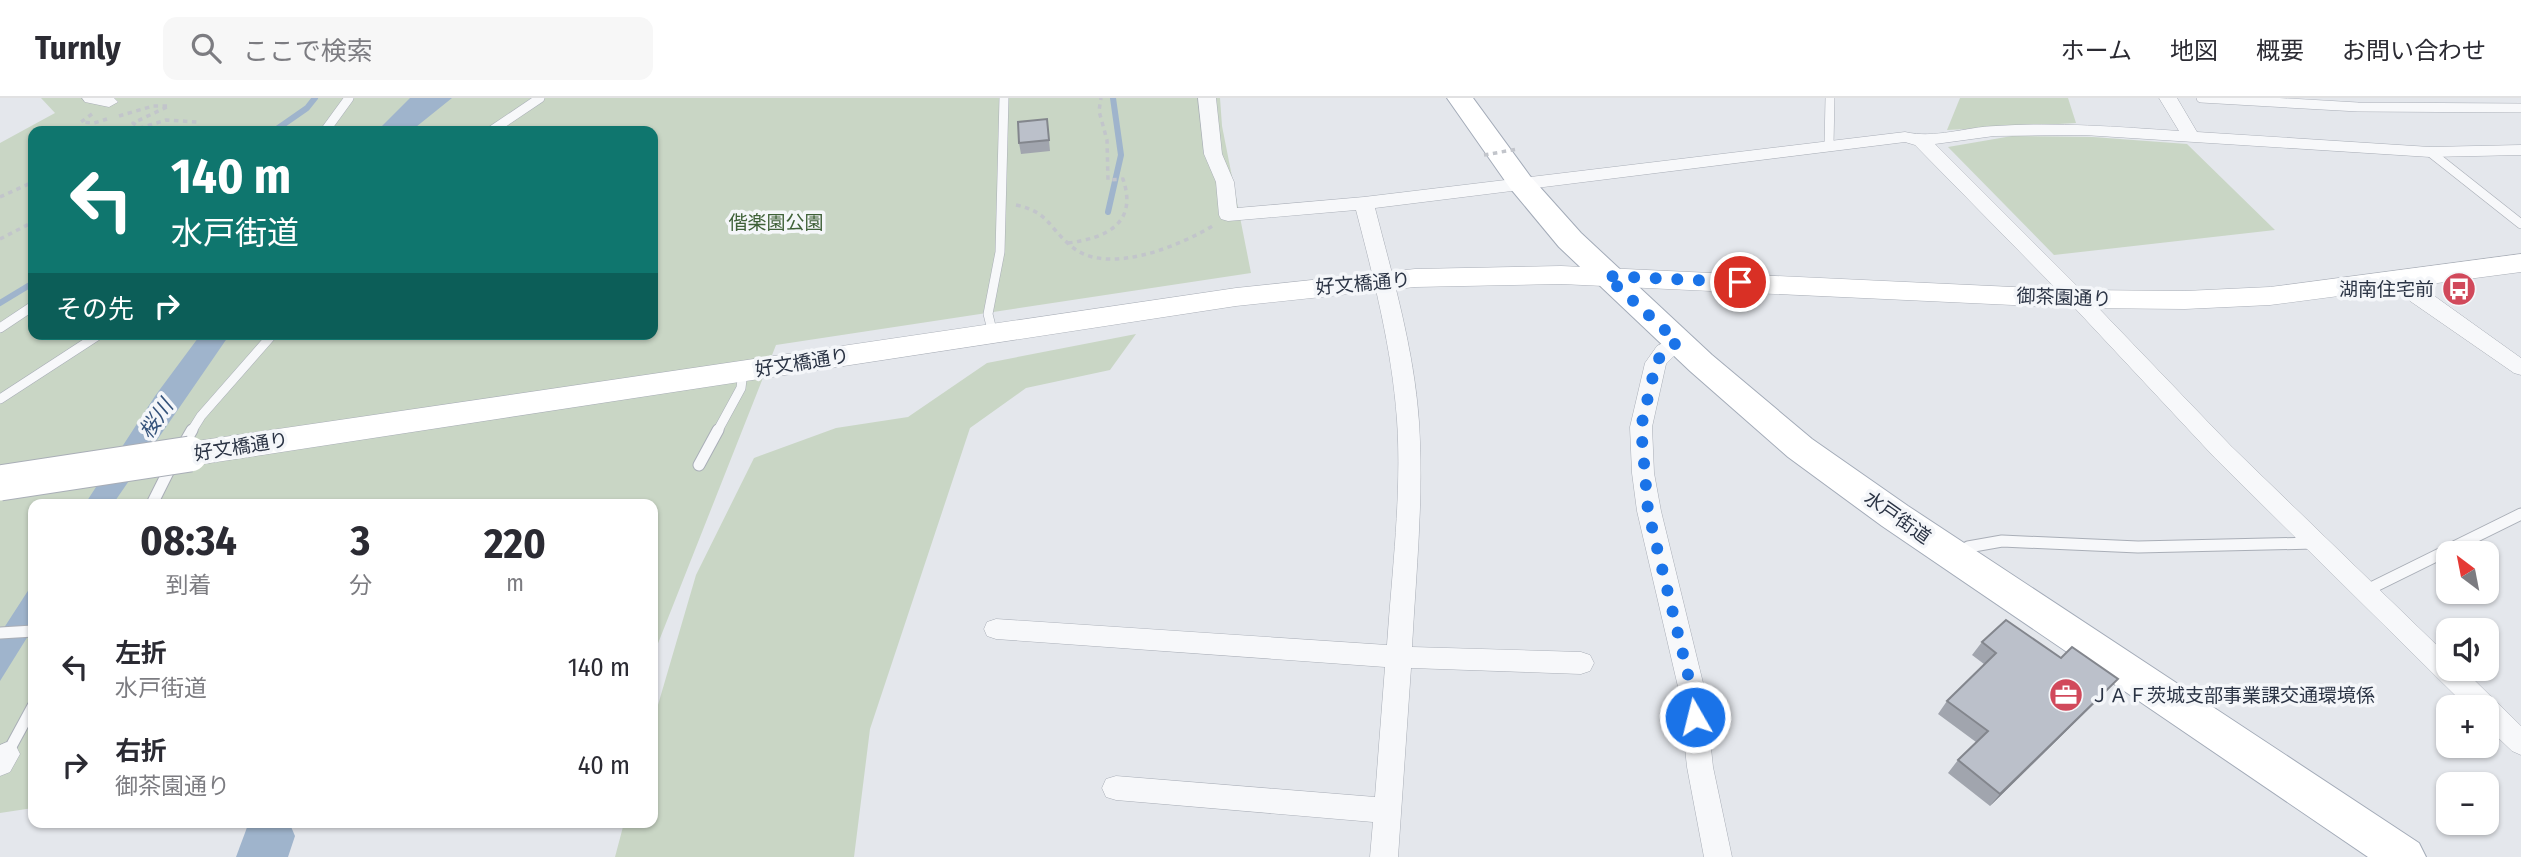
<!DOCTYPE html>
<html lang="ja">
<meta charset="utf-8">
<style>
body{margin:0;font-family:"Fira Sans Condensed","Noto Sans JP",sans-serif;background:#f7f7f7;color:#2b2b33;height:100vh;display:flex;flex-direction:column;font-size:26px;white-space:nowrap}
*{box-sizing:border-box;margin:0}
p{font-size:23px;color:#7c7c81}
.icon{flex:none;width:38px;height:38px;fill:none;stroke:currentColor;stroke-width:2;stroke-linecap:round;stroke-linejoin:round}
.map{position:relative;flex:1;overflow:hidden}
.side{position:absolute;left:28px;top:401px;width:630px;height:329px;display:flex;flex-direction:column;background:#fff;border-radius:14px;box-shadow:0 2px 5px #0004}
.side>*{flex:none}
.banner{position:absolute;left:28px;top:28px;width:630px;height:214px;border-radius:14px;box-shadow:0 2px 5px #0004;background:#0f766e;color:#fff;overflow:hidden}
.needle{width:46px;rotate:328deg}
.buttons{position:absolute;left:2436px;top:443px;display:grid;gap:14px}
.buttons a{display:grid;place-items:center;width:63px;height:63px;border-radius:14px;background:#fff;box-shadow:0 2px 5px #0004;font-size:35px}
.pin{position:absolute;display:grid;place-items:center;width:60px;height:60px;color:#fff;margin:-30px;border:4px solid #fff;border-radius:50%;box-shadow:0 2px 7px #0007}
.me{position:absolute;width:77px;margin:-38px;rotate:352deg;stroke-linejoin:round;filter:drop-shadow(0 0 5px #0008)}
.turn{display:flex;align-items:center;gap:24px;height:147px;padding:0 28px;font-size:32px}
.turn .icon{width:91px;height:91px;stroke-width:2.5}
.turn b{display:block;font-size:49px;line-height:60px}
.then{display:flex;align-items:center;height:66px;padding:0 28px;background:#0003;gap:14px;font-size:26px}
.eta{display:flex;justify-content:space-evenly;align-items:center;height:119px;text-align:center}
.eta b{font-size:42px;font-weight:700;line-height:49px}
ul{padding:0;list-style:none}
li{display:flex;align-items:center;gap:21px;height:98px;padding:0 28px}
li div{flex:1}
li b{display:block;font-size:26px}
li em{font-style:normal}
header{display:flex;align-items:center;gap:42px;box-sizing:border-box;height:98px;padding:0 35px;background:#fff;border-bottom:2px solid #e1e1e2}
header strong{font-size:33px}
nav{display:flex;gap:38px;margin-inline-start:auto;font-size:24px}
.search{width:490px;height:63px;background:#f7f7f7;display:flex;align-items:center;gap:18px;box-sizing:border-box;padding:0 24px;border-radius:14px;color:#7c7c81;font-size:26px}
.map>svg:first-child{display:block}
.green{fill:#c9d6c5;fill-rule:evenodd}
.water{fill:#9fb4cc}
.lines{fill:none;stroke-linecap:round;stroke-linejoin:round}
.stream{stroke:#9fb4cc;stroke-width:6}
.river{fill:#9fb4cc;fill-rule:evenodd}
.lane-far1-casing{stroke:#a9aeb7;stroke-width:10}
.lane-casing{stroke:#a9aeb7;stroke-width:13}
.street-casing{stroke:#a9aeb7;stroke-width:1}
.secondary-casing{stroke:#a9aeb7;stroke-width:1}
.primary-casing{stroke:#a3abb8;stroke-width:2}
.path{stroke:#c2c5cb;stroke-width:3.5;stroke-dasharray:4.5 4.5;stroke-linecap:butt}
.lane-far1{stroke:#f7f8fa;stroke-width:9}
.lane{stroke:#f7f8fa;stroke-width:11}
.street{fill:#f7f8fa;fill-rule:evenodd}
.secondary{fill:#fff;fill-rule:evenodd}
.primary{fill:#fff;fill-rule:evenodd}
.secondary-bridge-casing{stroke:#a9aeb7;stroke-width:37;stroke-linecap:butt}
.path-bridge{stroke:#c2c5cb;stroke-width:3.5;stroke-dasharray:4.5 4.5;stroke-linecap:butt}
.secondary-bridge{stroke:#fff;stroke-width:35}
.wall{fill:#a1a5ae}
.shaded-wall{fill:#83868d}
.building{fill:#bbc0ca;stroke:#83868d;stroke-width:2}
.route{stroke:#1a73e8;stroke-width:12;stroke-dasharray:0 21.6}
.labels{text-anchor:middle;stroke-width:7;stroke-linejoin:round;paint-order:stroke}
.park-label{font-size:19px;fill:#3f6138;stroke:#f4f6f9}
.street-label{font-size:19px;fill:#2b3445;stroke:#f4f6f9}
.poi-label{font-size:19px;fill:#2b3445;stroke:#f4f6f9;text-anchor:end}
.water-label{font-size:21px;font-style:italic;fill:#34527a;stroke:#f4f6f9}
</style>
<header>
<strong>Turnly</strong>
<div class="search"><svg class="icon" aria-label="search" viewBox="0 0 24 24"><circle cx="10" cy="10" r="6"/><path d="M15 15l6 6"/></svg>ここで検索</div>
<nav><a>ホーム</a><a>地図</a><a>概要</a><a>お問い合わせ</a></nav>
</header>
<div class="map">
<svg width="2521" height="759" viewBox="0 0 2521 759">
<rect width="100%" height="100%" fill="#e4e7ec"/>
<!-- green -->
<path class="green" d="M41,0H1220L1222,28L1251,175L776,247L653,558V406H33V710L0,715V45L55,15ZM33,33H653V236H33Z
M1960,0H2068L2076,25L1947,32Z
M2012,38L2093,39L2187,46L2275,132L2054,157L1948,49Z
M1136,236L1110,272L1026,290L970,330L870,631L854,759H615L624,725L653,724V624L696,477L754,360L836,330L908,319L987,265Z"/>
<!-- water -->
<path class="water" d="M410,0H452L411,33H377Z
M201,236H230L113,406H85L155,298Z
M33,485V530L0,583V536Z"/>
<g class="lines">
<!-- stream -->
<path class="stream" d="M274,33L307,10L315,0
M1108,114L1121,57L1113,0
M0,205L33,185"/>
<!-- river -->
<path class="river" d="M249,724H289L295,738L288,759H236Z"/>
<!-- lane-far1 casing -->
<g class="lane-far1-casing">
<path id="lane-far1" d="M2201,0L2358,9L2521,10
M325,33L349,0
M491,33L540,0
M1829,47L1830,0
M2430,54L2521,126
M0,230L33,208
M993,236L988,216L1000,154L1004,0
M0,301L100,236
M191,334L201,318L273,236
M717,334L741,290L743,273"/>
</g>
<!-- lane casing -->
<g class="lane-casing">
<path id="lane" d="M181,351L192,332
M699,367L718,332
M152,406L171,368
M1964,461L1968,449L2002,443L2138,449L2314,445
M2365,493L2521,416
M0,535L33,533
M7,656L33,608"/>
</g>
<!-- street casing -->
<g class="street-casing">
<path id="street" d="M82,0H114L118,4L109,9L85,4Z
M1198,0H1216L1222,56L1234,84L1237,110L1364,99L1905,34C1935,41 1965,29 1996,28C2057,24 2118,29 2179,33L2159,0H2177L2197,34L2430,49L2521,47V57L2430,59L2084,37L1994,38L1935,46L2085,196L2231,348L2448,558V570H2462L2521,628V657L2512,653L2487,629V609H2467L2215,360L2071,206L1915,47L1905,44L1375,110C1393,180 1414,251 1419,324C1424,398 1416,475 1412,549L1581,554L1590,557L1594,565L1590,573L1581,576L1411,570L1398,759H1370L1373,724L1116,702L1106,699L1102,690L1106,681L1116,678L1375,699L1385,569L996,541L987,538L984,531L987,524L996,521L1387,547C1392,473 1402,396 1397,322C1392,251 1374,181 1356,112L1228,123L1221,121L1219,117L1216,84L1204,56Z
M2398,175L2405,177L2521,260V277L2514,275L2410,203L2388,182L2391,177Z
M1678,237L1685,239L1688,244L1666,266L1652,329L1654,375L1661,413L1705,593L1713,669L1732,759H1704L1687,669L1679,593L1637,413L1632,375L1630,329L1645,265L1657,248Z
M7,644L16,648L20,656L10,674L0,678V647Z"/>
</g>
<!-- secondary casing -->
<g class="secondary-casing">
<path id="secondary" d="M2521,156V174L2270,207L2185,211L2078,210L1561,186L1415,189L1236,208L190,368L179,364L174,356L179,348L190,344L1236,190L1415,171L1561,168L2078,192L2185,193L2270,189Z"/>
</g>
<!-- primary casing -->
<g class="primary-casing">
<path id="primary" d="M1447,0H1473L1530,78L1581,135L1712,257L1812,341L1908,408L2419,745L2426,759H2368L1882,428L1788,359L1690,273L1559,149L1510,90Z"/>
</g>
<!-- path -->
<path class="path" d="M92,16L81,24L94,25L107,21
M119,18L153,8H169L133,25L140,30L166,22L197,24L198,33
M220,33H258
M0,99L33,84
M1016,107C1049,114 1048,129 1071,148C1106,179 1180,148 1214,127
M0,141L33,124
M1068,145C1107,140 1138,125 1123,81L1108,82L1107,42L1099,13L1101,0"/>
<!-- lane-far1 -->
<use href="#lane-far1" class="lane-far1"/>
<!-- lane -->
<use href="#lane" class="lane"/>
<!-- street -->
<use href="#street" class="street"/>
<!-- secondary -->
<use href="#secondary" class="secondary"/>
<!-- primary -->
<use href="#primary" class="primary"/>
<!-- secondary-bridge casing -->
<g class="secondary-bridge-casing">
<path id="secondary-bridge" d="M0,385L190,356"/>
</g>
<!-- path-bridge -->
<path class="path-bridge" d="M1484,57L1518,51"/>
<!-- secondary-bridge -->
<use href="#secondary-bridge" class="secondary-bridge"/>
</g>
<!-- wall -->
<path class="wall" d="M1047,21L1050,53L1021,56L1019,45Z
M1982,544L2106,594L1990,708L1948,675L1958,662L1976,644L1938,616L1947,603L1984,566L1972,557Z"/>
<!-- shaded-wall -->
<path class="shaded-wall" d="M2118,581L2106,594L1990,708L2000,696Z"/>
<!-- building -->
<path class="building" d="M1047,21L1049,42L1019,45L1018,24Z
M2006,522L2061,560L2072,549L2118,581L2000,696L1958,662L1988,633L1947,603L1996,555L1982,544Z"/>
<g class="lines">
<!-- route -->
<path class="route" d="M1695,619L1692,593L1648,413L1641,329L1656,265L1664,253L1678,244L1606,178L1740,184"/>
</g>
<!-- icons -->
<defs>
<g id="bus-disc" transform="scale(1.75)"><circle r="9.5" fill="#d1495b" stroke="#f4f6f9"/><path d="M-5-6H5V4H4V6H2V4H-2V6H-4V4H-5ZM-3.5-4V0h7V-4ZM-3.5 1.2v1.5H-2V1.2ZM2 1.2v1.5H3.5V1.2Z" fill="#fff"/></g>
<g id="office-disc" transform="scale(1.75)"><circle r="9.5" fill="#d1495b" stroke="#f4f6f9"/><path d="M-6-3h4V-5.5h4V-3h4V5H-6ZM-1-4.5V-3h2v-1.5ZM-6 0V1H6V0Z" fill="#fff"/></g>
</defs>
<g fill-rule="evenodd">
<use href="#bus-disc" x="2459" y="191"/>
<use href="#office-disc" x="2066" y="597"/>
</g>
<g class="labels">
<!-- park labels -->
<g class="park-label">
<text x="776" y="131">偕楽園公園</text>
</g>
<!-- street labels -->
<g class="street-label">
<text transform="translate(1363 185) rotate(-5)" y="7">好文橋通り</text>
<text transform="translate(2064 199) rotate(2)" y="7">御茶園通り</text>
<text transform="translate(802 264) rotate(-9)" y="7">好文橋通り</text>
<text transform="translate(241 348) rotate(-9)" y="7">好文橋通り</text>
<text transform="translate(1898 419) rotate(35)" y="7">水戸街道</text>
</g>
<!-- poi labels -->
<g class="poi-label">
<text x="2434" y="198">湖南住宅前</text>
<text x="2090" y="604" text-anchor="start">ＪＡＦ茨城支部事業課交通環境係</text>
</g>
<!-- water labels -->
<g class="water-label">
<text transform="translate(156 321) rotate(-55)" y="7">桜川</text>
</g>
</g>
</svg>
<div class="buttons">
<a><svg class="needle" viewBox="-14 -14 28 28"><path d="M0-13l5 13h-10z" fill="#e53935"/><path d="M0 13l5-13h-10z" fill="#7c7c81"/></svg></a>
<a><svg class="icon" aria-label="sound" viewBox="0 0 24 24"><path d="M4 9h4l5-4v14l-5-4H4zM17 9q2 3 0 6"/></svg></a>
<a>+</a>
<a>−</a>
</div>
<div class="pin" style="left:1740px;top:184px;background:#d93025"><svg class="icon" aria-label="arrive" viewBox="0 0 24 24"><path d="M6 21V4h12l-3 4 3 4H6"/></svg></div>
<svg class="me" style="left:1695px;top:619px" viewBox="-20 -20 40 40"><circle r="17" fill="#1a73e8" stroke="#fff" stroke-width="3"/><path d="M0-11L8 9 0 5-8 9z" fill="#fff"/></svg>
<div class="banner">
<div class="turn"><svg class="icon" aria-label="left" viewBox="0 0 24 24"><path d="M17 20v-9H6M10 6l-5 5 5 5"/></svg><div><b>140 m</b>水戸街道</div></div>
<div class="then">その先<svg class="icon" aria-label="right" viewBox="0 0 24 24"><path d="M7 20v-9h11M14 6l5 5-5 5"/></svg></div>
</div>
<section class="side">
<div class="eta">
<div><b>08:34</b><p>到着</p></div>
<div><b>3</b><p>分</p></div>
<div><b>220</b><p>m</p></div>
</div>
<ul>
<li><svg class="icon" aria-label="left" viewBox="0 0 24 24"><path d="M17 20v-9H6M10 6l-5 5 5 5"/></svg><div><b>左折</b><p>水戸街道</p></div><em>140 m</em></li>
<li><svg class="icon" aria-label="right" viewBox="0 0 24 24"><path d="M7 20v-9h11M14 6l5 5-5 5"/></svg><div><b>右折</b><p>御茶園通り</p></div><em>40 m</em></li>
</ul>
</section>
</div>
